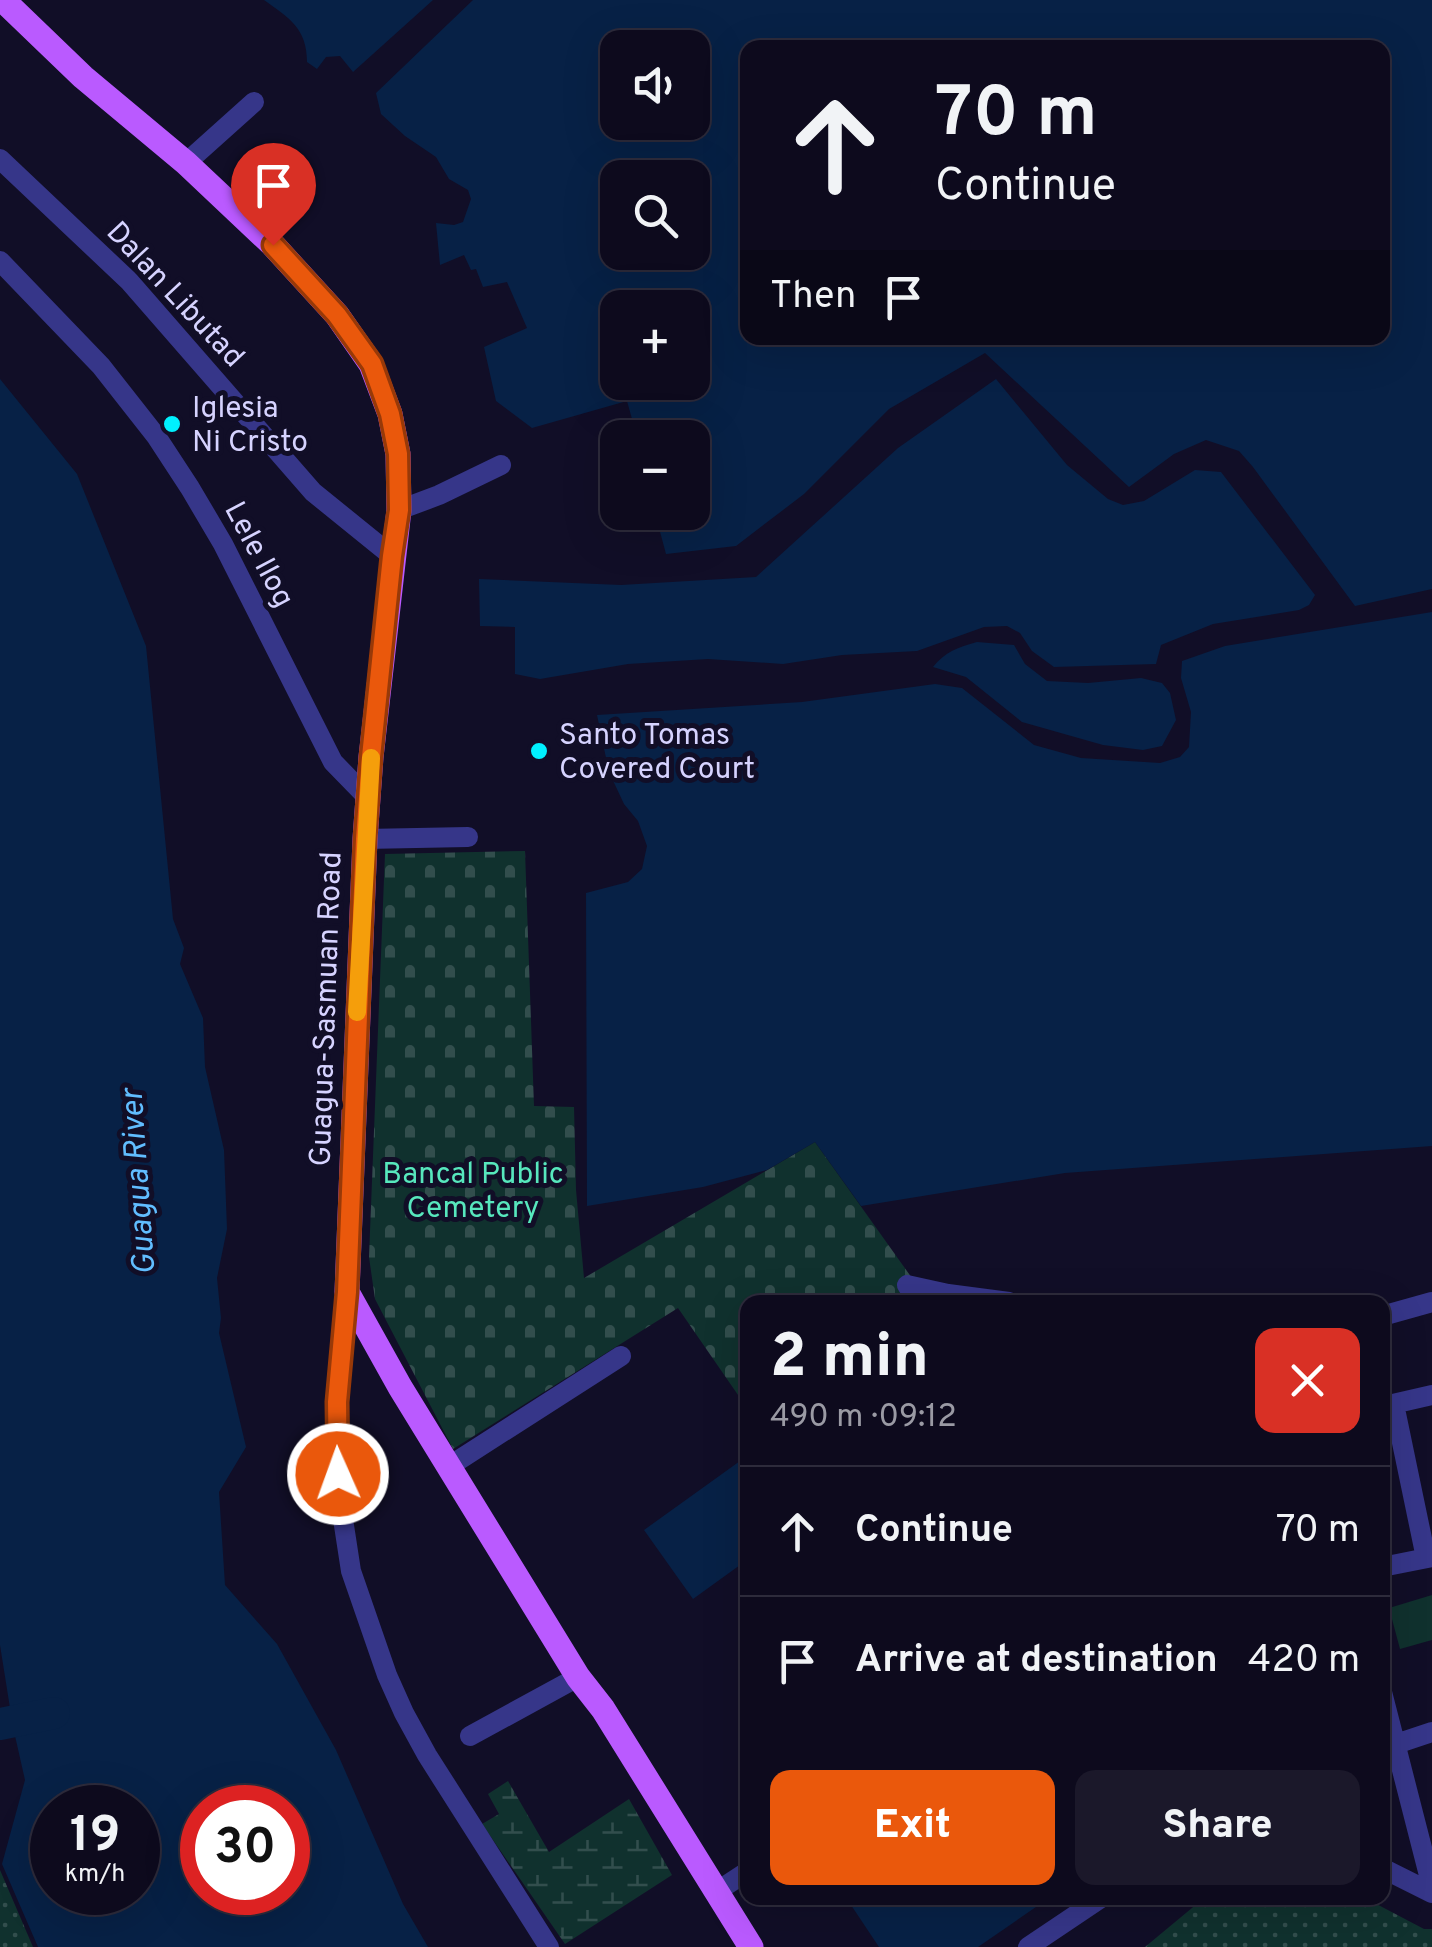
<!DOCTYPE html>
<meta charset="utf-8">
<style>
body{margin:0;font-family:Overpass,sans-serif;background:#1b182a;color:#f1f3f6;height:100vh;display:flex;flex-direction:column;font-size:38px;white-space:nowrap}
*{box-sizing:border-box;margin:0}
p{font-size:32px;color:#9a9aa4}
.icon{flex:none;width:55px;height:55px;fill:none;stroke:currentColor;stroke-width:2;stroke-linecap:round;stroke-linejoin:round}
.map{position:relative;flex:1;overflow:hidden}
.drawer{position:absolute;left:740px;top:1295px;width:650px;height:610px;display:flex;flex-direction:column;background:#0d0a1d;border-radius:20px;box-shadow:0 10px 40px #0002,0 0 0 2px #2d2b3b}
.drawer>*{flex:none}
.guide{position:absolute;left:740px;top:40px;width:650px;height:305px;border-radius:20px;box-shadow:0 10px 40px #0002,0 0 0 2px #2d2b3b;background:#0d0a1d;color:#f1f3f6;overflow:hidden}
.controls{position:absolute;left:600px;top:30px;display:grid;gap:20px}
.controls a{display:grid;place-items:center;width:110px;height:110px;border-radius:20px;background:#0d0a1d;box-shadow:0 10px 40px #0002,0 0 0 2px #2d2b3b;font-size:50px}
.speed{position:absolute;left:30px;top:1785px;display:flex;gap:20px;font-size:50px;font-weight:700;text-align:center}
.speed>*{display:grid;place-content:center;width:130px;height:130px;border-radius:50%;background:#0d0a1d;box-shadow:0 10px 40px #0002,0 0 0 2px #2d2b3b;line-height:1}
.speed small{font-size:25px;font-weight:400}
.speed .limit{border:15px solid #d22;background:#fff;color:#111}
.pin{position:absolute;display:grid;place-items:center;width:85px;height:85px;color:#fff;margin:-102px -42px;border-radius:50% 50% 50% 0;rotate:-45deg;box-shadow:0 0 10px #0007}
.pin .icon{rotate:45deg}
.me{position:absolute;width:110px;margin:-55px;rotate:358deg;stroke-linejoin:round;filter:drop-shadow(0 0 8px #0008)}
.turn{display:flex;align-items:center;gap:35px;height:210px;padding:0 30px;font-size:45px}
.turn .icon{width:130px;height:130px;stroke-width:2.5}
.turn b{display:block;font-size:70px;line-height:85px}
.then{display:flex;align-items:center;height:95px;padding:0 30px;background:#0003;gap:20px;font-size:38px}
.round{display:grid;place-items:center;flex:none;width:105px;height:105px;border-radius:20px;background:#1b182a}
.summary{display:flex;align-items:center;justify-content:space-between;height:170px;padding:0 30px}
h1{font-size:60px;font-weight:800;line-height:75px}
.button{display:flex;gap:20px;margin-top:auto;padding:20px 30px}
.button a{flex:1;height:115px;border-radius:20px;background:#ea580c;color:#fff;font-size:40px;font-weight:800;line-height:115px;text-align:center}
.button a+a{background:#1b182a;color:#f1f3f6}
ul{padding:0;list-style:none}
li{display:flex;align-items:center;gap:30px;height:130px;padding:0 30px;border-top:2px solid #2d2b3b}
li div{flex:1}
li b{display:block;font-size:38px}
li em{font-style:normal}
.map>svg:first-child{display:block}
.grass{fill:url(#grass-dots)}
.wetland{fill:url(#wetland-marsh)}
.cemetery{fill:url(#cemetery-stones)}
.pitch{fill:#10312e}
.water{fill:#072146;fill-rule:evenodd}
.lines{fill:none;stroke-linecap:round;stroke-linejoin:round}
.river{stroke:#072146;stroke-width:32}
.minor{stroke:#363689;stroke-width:20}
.major{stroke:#ba5aff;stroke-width:25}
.route-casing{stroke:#983908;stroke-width:25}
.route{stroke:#ea580c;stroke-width:18}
.slow{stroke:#f59e0b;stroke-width:18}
.poi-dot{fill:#00f0fe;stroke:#110e27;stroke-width:4}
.labels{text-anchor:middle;stroke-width:10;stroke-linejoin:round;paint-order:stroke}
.street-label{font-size:30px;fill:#d6d3ff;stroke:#110e27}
.poi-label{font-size:30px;fill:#d6d3ff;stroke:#110e27;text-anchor:start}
.park-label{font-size:30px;fill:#57e7bd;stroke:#110e27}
.water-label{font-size:32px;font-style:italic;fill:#61bdff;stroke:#110e27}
</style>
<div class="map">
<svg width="1432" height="1947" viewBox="0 0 1432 1947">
<defs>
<pattern id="grass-dots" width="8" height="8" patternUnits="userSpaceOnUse" patternTransform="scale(2.5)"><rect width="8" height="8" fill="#10312e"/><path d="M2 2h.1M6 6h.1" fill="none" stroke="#324e4d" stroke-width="1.8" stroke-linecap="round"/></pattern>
<pattern id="wetland-marsh" width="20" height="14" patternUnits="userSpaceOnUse" patternTransform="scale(2.5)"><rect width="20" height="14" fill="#10312e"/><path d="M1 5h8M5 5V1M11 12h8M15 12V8" fill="none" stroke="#324e4d"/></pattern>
<pattern id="cemetery-stones" width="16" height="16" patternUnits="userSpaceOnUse" patternTransform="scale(2.5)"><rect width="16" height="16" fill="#10312e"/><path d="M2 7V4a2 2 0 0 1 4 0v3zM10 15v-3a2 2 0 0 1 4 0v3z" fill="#324e4d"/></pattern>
</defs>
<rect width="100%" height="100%" fill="#110e27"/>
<!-- grass -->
<path class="grass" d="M0,1870L33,1947H0Z
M1204,1898H1365L1424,1929H1432V1947H1145Z"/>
<!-- wetland -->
<path class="wetland" d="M508,1781L549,1852L629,1799L672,1875L565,1944L482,1824L499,1814L488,1794Z"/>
<!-- cemetery -->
<path class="cemetery" d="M525,851L534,1106L574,1107L576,1190L584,1278L815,1142L929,1302H748L747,1408L678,1308L453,1449L375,1299L369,1257L385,854Z"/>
<!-- pitch -->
<path class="pitch" d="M1432,1595V1640L1400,1649L1389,1608Z"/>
<!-- water -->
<path class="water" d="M264,0H433L353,72L340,56L326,57L317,69L307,62C307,28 289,18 264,0Z
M473,0H1432V589L1355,606L1253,467L1239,451L1206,440L1174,454L1129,487L985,353L889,409L804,494L736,546L666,554L655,513L692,512V438L637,437L627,401L532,428L496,401L484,347L527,328L507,282L483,287L476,269L471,270L464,255L440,265L436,223L454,225L463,222L471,199L468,190L449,179L436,157L405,136L381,114L376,93ZM618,48H692V122H618ZM748,48H1382V338H748ZM618,178H692V252H618ZM618,308H692V382H618Z
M0,379L77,474L146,646L173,919L184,948L180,964L203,1018L205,1067L224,1150L227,1229L217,1278L221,1318L219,1333L246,1447L219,1492L225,1585L277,1644L336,1750L403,1904L428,1947H38L2,1864L25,1780L13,1727L0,1645ZM52,1808H138V1892H52ZM202,1808H288V1892H202Z
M996,379L1067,465L1108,499L1123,505L1144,501L1195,470L1221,472L1315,595L1309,605L1299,610L1213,624L1161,645L1156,664L1054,667L1032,651L1020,633L1007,626L984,627L917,651L842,655L783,664L708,659L628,664L540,679L515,674V627L480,626L479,579L621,585L756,577L898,448Z
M1432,612V1146L1065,1173L861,1206L815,1142L767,1170L703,1187L587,1206L586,893L628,882L642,869L647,846L638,821L624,804L609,772L597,715L802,702L935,684L962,688L1034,745L1081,758L1160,763L1180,757L1189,747L1191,712L1181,678L1182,661L1225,646Z
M977,642L1014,645L1025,664L1047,681L1088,683L1141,678L1162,683L1170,693L1176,720L1162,746L1143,750L1103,745L1022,722L966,677L933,667C945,652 958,647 977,642Z
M747,1456V1560L693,1599L644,1530Z
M856,1898H1049L978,1947H879L849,1902Z"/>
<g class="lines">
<!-- river -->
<path class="river" d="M0,1724L54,1713"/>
<!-- minor -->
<path class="minor" d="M0,159L129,281L313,492L392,556
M186,163L254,102
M0,261L101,366L156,436L190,488L223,544L333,762L368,798
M399,510L439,495L501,465
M365,839L468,837
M347,1292L336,1441L341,1506L351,1571L387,1675L404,1713L427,1755L549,1947
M917,1302L907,1285L948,1294L1009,1302
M1382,1316L1432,1302
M1394,1404L1426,1558
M1384,1406L1432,1395
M448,1467L621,1356
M1382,1567L1432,1557
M1382,1692L1432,1887
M470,1736L578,1677
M1384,1748L1432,1732
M1382,1868L1432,1893
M716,1892L748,1871
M1028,1947L1101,1898"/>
<!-- major -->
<path class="major" d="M3,0L83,77L186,163L273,245L337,315L371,364L390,414L398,454L399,510L371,757L365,839L347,1292L400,1387L578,1677L603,1709L751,1947"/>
</g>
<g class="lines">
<!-- route casing -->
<g class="route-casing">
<path id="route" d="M273,245L337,315L372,364L390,414L398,454L399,510L392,556L371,757L365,839L347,1292L337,1402L338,1474"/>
</g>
<!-- route -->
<use href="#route" class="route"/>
<!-- slow -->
<path class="slow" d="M357,1012L371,758"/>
</g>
<!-- markers -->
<g class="poi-dot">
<circle cx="172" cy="424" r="10"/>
<circle cx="539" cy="751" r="10"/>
</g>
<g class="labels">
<!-- street labels -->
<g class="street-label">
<text transform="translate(176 294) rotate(47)" y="10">Dalan Libutad</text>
<text transform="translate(260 554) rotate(62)" y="10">Lele Ilog</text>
<text transform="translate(325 1009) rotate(-88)" y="10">Guagua-Sasmuan Road</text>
</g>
<!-- poi labels -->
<g class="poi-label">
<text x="192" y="417">Iglesia<tspan x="192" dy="34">Ni Cristo</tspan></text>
<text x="559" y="744">Santo Tomas<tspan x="559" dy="34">Covered Court</tspan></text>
</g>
<!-- park labels -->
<g class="park-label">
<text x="473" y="1183">Bancal Public<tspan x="473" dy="34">Cemetery</tspan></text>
</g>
<!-- water labels -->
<g class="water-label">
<text transform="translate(137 1182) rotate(-94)" y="11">Guagua River</text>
</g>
</g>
</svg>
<div class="controls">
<a><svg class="icon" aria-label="sound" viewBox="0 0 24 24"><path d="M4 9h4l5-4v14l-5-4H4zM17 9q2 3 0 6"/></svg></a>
<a><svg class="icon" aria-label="search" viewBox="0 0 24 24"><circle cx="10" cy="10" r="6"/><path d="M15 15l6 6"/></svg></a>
<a>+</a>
<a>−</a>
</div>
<div class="speed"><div>19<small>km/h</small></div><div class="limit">30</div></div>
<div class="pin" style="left:273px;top:245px;background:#d93025"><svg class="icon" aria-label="arrive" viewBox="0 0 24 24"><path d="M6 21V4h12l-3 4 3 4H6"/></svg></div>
<svg class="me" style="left:338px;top:1474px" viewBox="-20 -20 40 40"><circle r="17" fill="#ea580c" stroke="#fff" stroke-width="3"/><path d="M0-11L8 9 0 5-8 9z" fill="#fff"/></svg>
<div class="guide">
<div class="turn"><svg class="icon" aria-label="ahead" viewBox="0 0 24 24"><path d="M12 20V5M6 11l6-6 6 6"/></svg><div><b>70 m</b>Continue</div></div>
<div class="then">Then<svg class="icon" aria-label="arrive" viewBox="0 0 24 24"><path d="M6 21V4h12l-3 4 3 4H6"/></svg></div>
</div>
<section class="drawer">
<div class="summary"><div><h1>2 min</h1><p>490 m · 09:12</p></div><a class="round" style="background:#d93025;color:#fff"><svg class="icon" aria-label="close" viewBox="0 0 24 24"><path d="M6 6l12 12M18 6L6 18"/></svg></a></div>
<ul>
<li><svg class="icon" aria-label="ahead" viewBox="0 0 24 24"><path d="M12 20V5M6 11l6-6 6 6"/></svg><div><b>Continue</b></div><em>70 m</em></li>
<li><svg class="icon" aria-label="arrive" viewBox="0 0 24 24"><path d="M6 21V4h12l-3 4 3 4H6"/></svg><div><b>Arrive at destination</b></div><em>420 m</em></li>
</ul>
<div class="button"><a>Exit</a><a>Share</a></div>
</section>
</div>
